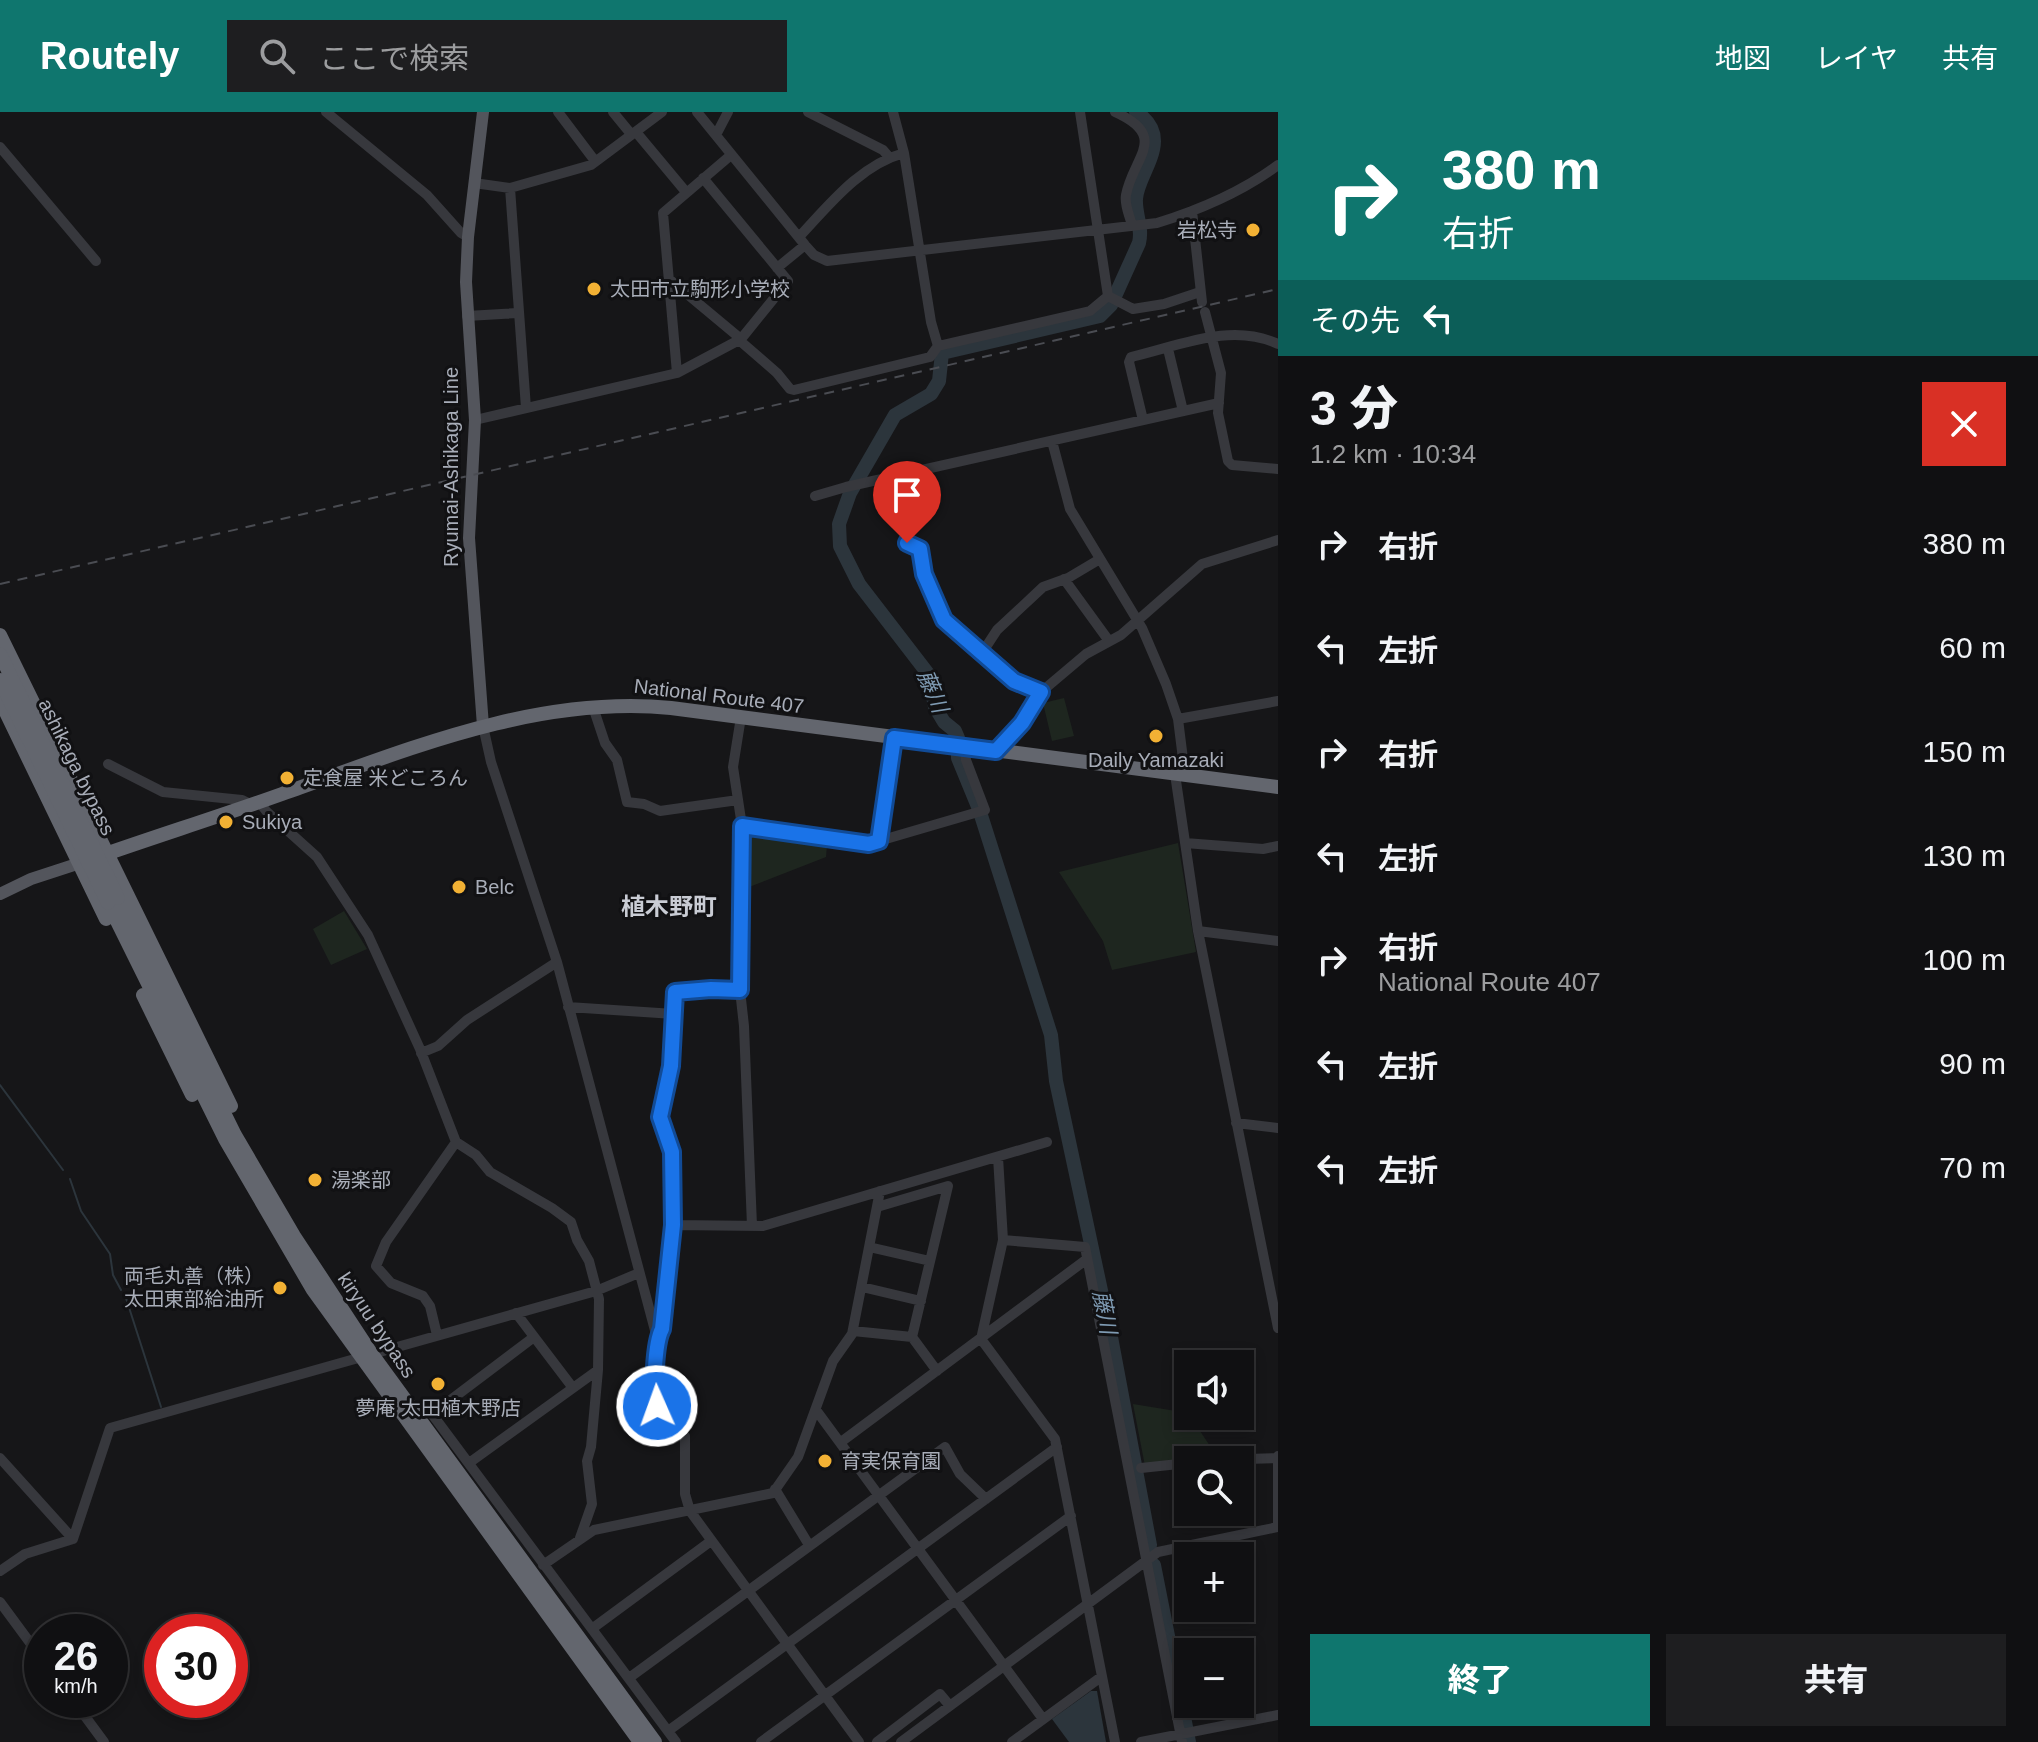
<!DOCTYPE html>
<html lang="ja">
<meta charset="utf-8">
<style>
body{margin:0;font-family:Helvetica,"Noto Sans JP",sans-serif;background:#1e1e20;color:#f1f3f6;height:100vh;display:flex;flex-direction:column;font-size:30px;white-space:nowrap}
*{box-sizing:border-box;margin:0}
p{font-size:26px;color:#9c9d9f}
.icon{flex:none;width:44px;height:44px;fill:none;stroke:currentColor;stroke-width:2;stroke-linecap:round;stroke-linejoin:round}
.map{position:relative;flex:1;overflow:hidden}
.panel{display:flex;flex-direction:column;background:#101012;width:760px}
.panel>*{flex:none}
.hud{background:#0f766e;color:#fff;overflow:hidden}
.tools{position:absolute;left:1174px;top:1238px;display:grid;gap:16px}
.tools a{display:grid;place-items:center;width:80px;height:80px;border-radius:0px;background:#101012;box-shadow:0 4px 12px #0003,0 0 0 2px #303032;font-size:40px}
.speed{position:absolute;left:24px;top:1502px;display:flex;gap:16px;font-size:40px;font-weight:700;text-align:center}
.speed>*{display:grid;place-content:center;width:104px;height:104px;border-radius:50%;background:#101012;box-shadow:0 4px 12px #0003,0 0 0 2px #303032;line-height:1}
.speed small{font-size:20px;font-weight:400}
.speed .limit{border:12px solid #d22;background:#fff;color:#111}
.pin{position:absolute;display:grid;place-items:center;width:68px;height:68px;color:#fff;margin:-82px -34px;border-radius:50% 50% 50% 0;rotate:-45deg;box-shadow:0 0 8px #0007}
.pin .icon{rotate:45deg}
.me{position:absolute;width:88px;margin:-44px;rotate:358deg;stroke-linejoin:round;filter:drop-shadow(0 0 6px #0008)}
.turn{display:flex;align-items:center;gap:28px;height:168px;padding:0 32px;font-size:36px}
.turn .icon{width:104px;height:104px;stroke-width:2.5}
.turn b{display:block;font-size:56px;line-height:68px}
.then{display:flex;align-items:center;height:76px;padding:0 32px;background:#0003;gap:16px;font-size:30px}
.round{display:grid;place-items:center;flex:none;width:84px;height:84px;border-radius:0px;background:#1e1e20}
.summary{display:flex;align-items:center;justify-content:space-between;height:136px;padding:0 32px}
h1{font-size:48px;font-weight:800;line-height:60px}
.action{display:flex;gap:16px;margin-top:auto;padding:16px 32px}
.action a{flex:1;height:92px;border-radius:0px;background:#0f766e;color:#fff;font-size:32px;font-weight:800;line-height:92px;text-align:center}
.action a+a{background:#1e1e20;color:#f1f3f6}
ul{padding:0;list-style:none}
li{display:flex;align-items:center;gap:24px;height:104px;padding:0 32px}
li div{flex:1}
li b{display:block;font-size:30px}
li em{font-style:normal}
header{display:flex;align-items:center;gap:48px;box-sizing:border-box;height:112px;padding:0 40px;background:#0f766e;color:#fff}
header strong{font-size:38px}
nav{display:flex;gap:44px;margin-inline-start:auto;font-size:28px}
.search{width:560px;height:72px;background:#1e1e20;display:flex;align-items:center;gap:20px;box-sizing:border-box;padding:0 28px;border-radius:0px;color:#9c9d9f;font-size:30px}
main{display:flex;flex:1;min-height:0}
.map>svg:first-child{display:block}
.green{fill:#1e261f}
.water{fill:#2c353c}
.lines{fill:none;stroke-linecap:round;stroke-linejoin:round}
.stream{stroke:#2c353c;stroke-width:2}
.river{stroke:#2c353c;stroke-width:14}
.minor{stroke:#37383d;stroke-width:10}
.major{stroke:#53555c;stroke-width:12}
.highway{stroke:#63666e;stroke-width:14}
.rail{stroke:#4a4c52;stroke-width:2;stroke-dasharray:10 8;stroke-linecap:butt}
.highway-bridge{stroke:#63666e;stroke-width:14}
.route-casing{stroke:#114b97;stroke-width:20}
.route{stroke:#1a73e8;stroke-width:14}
.poi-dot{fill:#f2b134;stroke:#111113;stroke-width:3}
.labels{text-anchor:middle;stroke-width:6;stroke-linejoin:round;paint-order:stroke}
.poi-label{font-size:20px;fill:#a8adb8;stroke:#111113;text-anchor:start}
.street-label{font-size:20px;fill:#a8adb8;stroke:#111113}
.water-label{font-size:22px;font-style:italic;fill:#7f9bb3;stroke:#111113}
.quarter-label{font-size:24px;font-weight:bold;fill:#c9ccd4;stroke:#111113}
</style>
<header>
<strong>Routely</strong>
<div class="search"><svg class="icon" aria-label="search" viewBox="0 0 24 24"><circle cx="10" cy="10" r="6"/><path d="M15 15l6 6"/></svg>ここで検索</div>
<nav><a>地図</a><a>レイヤ</a><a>共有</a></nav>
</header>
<main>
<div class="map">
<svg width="1278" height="1630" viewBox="0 0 1278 1630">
<rect width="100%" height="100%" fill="#161618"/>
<!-- green -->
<path class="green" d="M1064,586L1074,624L1052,629L1043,591Z
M748,720L827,733L826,745L744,777Z
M1178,731L1196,840L1112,858L1103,829L1059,760Z
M344,799L367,837L331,853L313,817Z
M1133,1292L1188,1301L1218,1346L1145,1354Z"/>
<!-- water -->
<path class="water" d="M1091,1579H1097L1106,1630H1069L1052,1607Z"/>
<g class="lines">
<!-- stream -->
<path class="stream" d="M0,973L63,1058
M70,1067L81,1099L110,1142L113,1163L121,1178
M125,1183L161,1295"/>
<!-- river -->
<path class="river" d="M1136,0C1176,26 1137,61 1136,87C1135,102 1143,115 1139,131L1111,193L1100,204L942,241L939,269L931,282L895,303L850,381L839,412L840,434L859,472L929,563L935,595L944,610L955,619L958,626V646L979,697L1051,923L1056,969L1111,1225L1150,1433
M1154,1453L1189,1630"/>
<!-- minor -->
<path class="minor" d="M326,0L427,83L461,121L468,125
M558,0L595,49
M613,0L631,22
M697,0L805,133L814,143L827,149L1157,111C1199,98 1243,79 1278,53
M808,0L883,38L889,45
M893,0L904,41L931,210L938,234
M1080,0L1108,184
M1115,0C1170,25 1133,45 1126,83C1124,93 1130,104 1132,114
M636,20L686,80
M716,23L728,0
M0,35L96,149
M474,71L510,76L591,53L662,0
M510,76L526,296
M1192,99L1202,190
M799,125C829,93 860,53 904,41
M777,156L805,133
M669,167L741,227
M1108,184L1133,197L1164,192L1200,180
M1205,200L1221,261L1218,301L1228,349L1232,353L1278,357
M467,204L518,201
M739,228L777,261L790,277L794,278L930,245L938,234L1090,199L1108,184
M1168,237L1183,299
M677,261L663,101L731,43
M475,308L677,261L741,227L788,169L703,66
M1143,308L1129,250L1131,245C1179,234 1231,210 1278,232
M1052,329L1070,397L1142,516L1166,572L1178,607L1185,663
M815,384L846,375L1219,291
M907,431L920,437L924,462L944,508L1014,569L1031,574L1041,580
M1064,467L1109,529
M982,541L997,518L1043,475L1068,466L1100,447
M593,595L605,631L617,648L627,690L644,692L660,699L738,688
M741,605L733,655L742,714L740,878L744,914L752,1114
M1178,607L1278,589
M483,614L491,650L557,850L657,1226L654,1286L657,1294L685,1324V1382L690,1399L859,1630
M996,639L1022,611L1041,580L1086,542L1121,523L1202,452L1278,428
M108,652L163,680L242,688L252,693
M1175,662L1198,819L1278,1216
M259,690L267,700L317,745L368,823L420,937L456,1030L476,1043L490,1060L552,1096L571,1110L577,1128L589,1149L599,1187L598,1258L591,1335L587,1349L592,1392L580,1426
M742,714L869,732L879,729L894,626
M879,729L985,698L966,648L965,635
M1185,731L1263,737L1278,734
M1198,819L1278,829
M568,895L674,902
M421,941L438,934L467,908L557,850
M1236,1011L1278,1016
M998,1045L1003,1128L981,1227L1055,1327L1115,1630
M877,1095L948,1074L912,1225L937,1259
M673,1113L763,1114L1047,1030
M1003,1128L1085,1135L1182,1630
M869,1135L930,1149
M862,1175L921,1189
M516,1201L573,1276
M853,1219L912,1225
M437,1223L430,1194L423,1184L391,1171L376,1154L386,1130L456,1030
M534,1225L432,1302L676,1630
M657,1226L662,1217L673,1113L672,1040L660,1005L671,954L675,880L711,877L740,878
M816,1298L1043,1607
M841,1330L1087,1147
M0,1346L73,1427
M1214,1348L1278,1346
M469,1351L598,1258
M1141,1356L1188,1351
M775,1377L809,1433
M1278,1415V1344
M543,1453L594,1418L773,1381L798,1345L833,1249L852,1222L880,1079
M0,1459L25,1442L73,1427L110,1316L596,1179L639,1161
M0,1490L42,1547
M593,1516L711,1429
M629,1566L945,1335L960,1362L986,1387
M73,1588L104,1630
M668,1619L1057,1335
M761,1630L1071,1404
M877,1630L940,1582L950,1594
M901,1630L1158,1440L1278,1415
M1012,1630L1101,1565
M1141,1630L1278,1603"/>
<!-- major -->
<path class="major" d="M483,0L468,125L466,170L475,308L469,426L483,614
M0,782L31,767L80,751"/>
<!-- highway -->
<path class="highway" d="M0,523L231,994
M0,588L106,807
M80,751C147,727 215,706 282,682C407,638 535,583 671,596L1278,675
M118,786L235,1023L294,1124L371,1241L655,1630
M108,791L225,1027L313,1178L640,1630
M143,883L192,983"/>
<!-- rail -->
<path class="rail" d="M0,472L1278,177"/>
<!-- highway-bridge -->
<path class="highway-bridge" d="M0,542L118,786
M0,568L108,791"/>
</g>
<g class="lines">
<!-- route casing -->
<g class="route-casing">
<path id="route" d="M657,1294C652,1280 655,1230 662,1217L673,1113L672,1040L660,1005L671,954L675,880L711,877L740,878L742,714L869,732L879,729L894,626L996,639L1022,611L1041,580L1014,569L944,508L924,462L920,437L907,431"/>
</g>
<!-- route -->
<use href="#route" class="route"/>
</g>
<!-- markers -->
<g class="poi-dot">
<circle cx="1253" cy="118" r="8"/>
<circle cx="594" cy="177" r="8"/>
<circle cx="1156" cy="624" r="8"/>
<circle cx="287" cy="666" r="8"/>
<circle cx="226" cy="710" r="8"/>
<circle cx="459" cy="775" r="8"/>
<circle cx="315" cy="1068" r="8"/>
<circle cx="280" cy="1176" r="8"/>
<circle cx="438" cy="1272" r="8"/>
<circle cx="825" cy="1349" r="8"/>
</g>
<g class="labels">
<!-- poi labels -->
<g class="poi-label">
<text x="1237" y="125" text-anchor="end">岩松寺</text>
<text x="610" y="184">太田市立駒形小学校</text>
<text x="1156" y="655" text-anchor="middle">Daily Yamazaki</text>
<text x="303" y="673">定食屋 米どころん</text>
<text x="242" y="717">Sukiya</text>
<text x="475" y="782">Belc</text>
<text x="331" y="1075">湯楽部</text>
<text x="264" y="1171" text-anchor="end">両毛丸善（株）<tspan x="264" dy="23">太田東部給油所</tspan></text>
<text x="438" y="1303" text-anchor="middle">夢庵 太田植木野店</text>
<text x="841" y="1356">育実保育園</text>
</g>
<!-- street labels -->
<g class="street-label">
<text transform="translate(451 355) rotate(-90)" y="7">Ryumai-Ashikaga Line</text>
<text transform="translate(719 584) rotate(7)" y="7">National Route 407</text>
<text transform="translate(77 655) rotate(64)" y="7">ashikaga bypass</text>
<text transform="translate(377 1213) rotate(56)" y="7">kiryuu bypass</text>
</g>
<!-- water labels -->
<g class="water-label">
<text transform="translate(933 579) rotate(67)" y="8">藤川</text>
<text transform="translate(1105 1200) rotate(79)" y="8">藤川</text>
</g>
<!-- quarter labels -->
<g class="quarter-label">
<text x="669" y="803">植木野町</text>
</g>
</g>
</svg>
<div class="tools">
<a><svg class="icon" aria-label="sound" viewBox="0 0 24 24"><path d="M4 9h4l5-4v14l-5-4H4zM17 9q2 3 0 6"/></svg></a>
<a><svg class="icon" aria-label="search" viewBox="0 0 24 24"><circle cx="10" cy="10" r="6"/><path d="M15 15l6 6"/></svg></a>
<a>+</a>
<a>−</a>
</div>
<div class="speed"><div>26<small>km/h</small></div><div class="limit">30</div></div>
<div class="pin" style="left:907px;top:431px;background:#d93025"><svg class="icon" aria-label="arrive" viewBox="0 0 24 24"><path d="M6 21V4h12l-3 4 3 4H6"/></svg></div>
<svg class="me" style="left:657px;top:1294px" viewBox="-20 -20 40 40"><circle r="17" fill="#1a73e8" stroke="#fff" stroke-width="3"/><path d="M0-11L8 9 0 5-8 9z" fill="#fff"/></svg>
</div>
<section class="panel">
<div class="hud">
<div class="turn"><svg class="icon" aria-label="right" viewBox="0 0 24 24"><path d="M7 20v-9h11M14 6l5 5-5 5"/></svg><div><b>380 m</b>右折</div></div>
<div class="then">その先<svg class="icon" aria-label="left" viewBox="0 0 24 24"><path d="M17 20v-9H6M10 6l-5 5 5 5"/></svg></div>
</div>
<div class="summary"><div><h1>3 分</h1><p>1.2 km · 10:34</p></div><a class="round" style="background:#d93025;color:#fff"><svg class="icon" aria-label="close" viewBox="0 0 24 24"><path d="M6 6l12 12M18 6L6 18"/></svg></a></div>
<ul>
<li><svg class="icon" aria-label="right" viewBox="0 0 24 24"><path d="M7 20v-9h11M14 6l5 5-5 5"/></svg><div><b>右折</b></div><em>380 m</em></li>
<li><svg class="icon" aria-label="left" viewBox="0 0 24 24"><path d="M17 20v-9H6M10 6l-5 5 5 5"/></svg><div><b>左折</b></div><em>60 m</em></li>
<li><svg class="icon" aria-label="right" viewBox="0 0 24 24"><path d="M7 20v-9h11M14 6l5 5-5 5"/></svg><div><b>右折</b></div><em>150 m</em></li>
<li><svg class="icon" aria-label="left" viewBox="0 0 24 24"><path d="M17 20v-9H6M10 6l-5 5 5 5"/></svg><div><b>左折</b></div><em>130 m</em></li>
<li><svg class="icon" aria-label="right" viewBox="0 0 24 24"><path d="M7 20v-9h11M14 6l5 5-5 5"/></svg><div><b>右折</b><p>National Route 407</p></div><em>100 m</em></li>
<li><svg class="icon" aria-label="left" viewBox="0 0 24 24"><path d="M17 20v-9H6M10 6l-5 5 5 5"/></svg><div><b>左折</b></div><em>90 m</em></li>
<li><svg class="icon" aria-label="left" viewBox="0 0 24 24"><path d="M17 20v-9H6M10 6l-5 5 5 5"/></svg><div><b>左折</b></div><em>70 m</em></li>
</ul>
<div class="action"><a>終了</a><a>共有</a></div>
</section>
</main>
